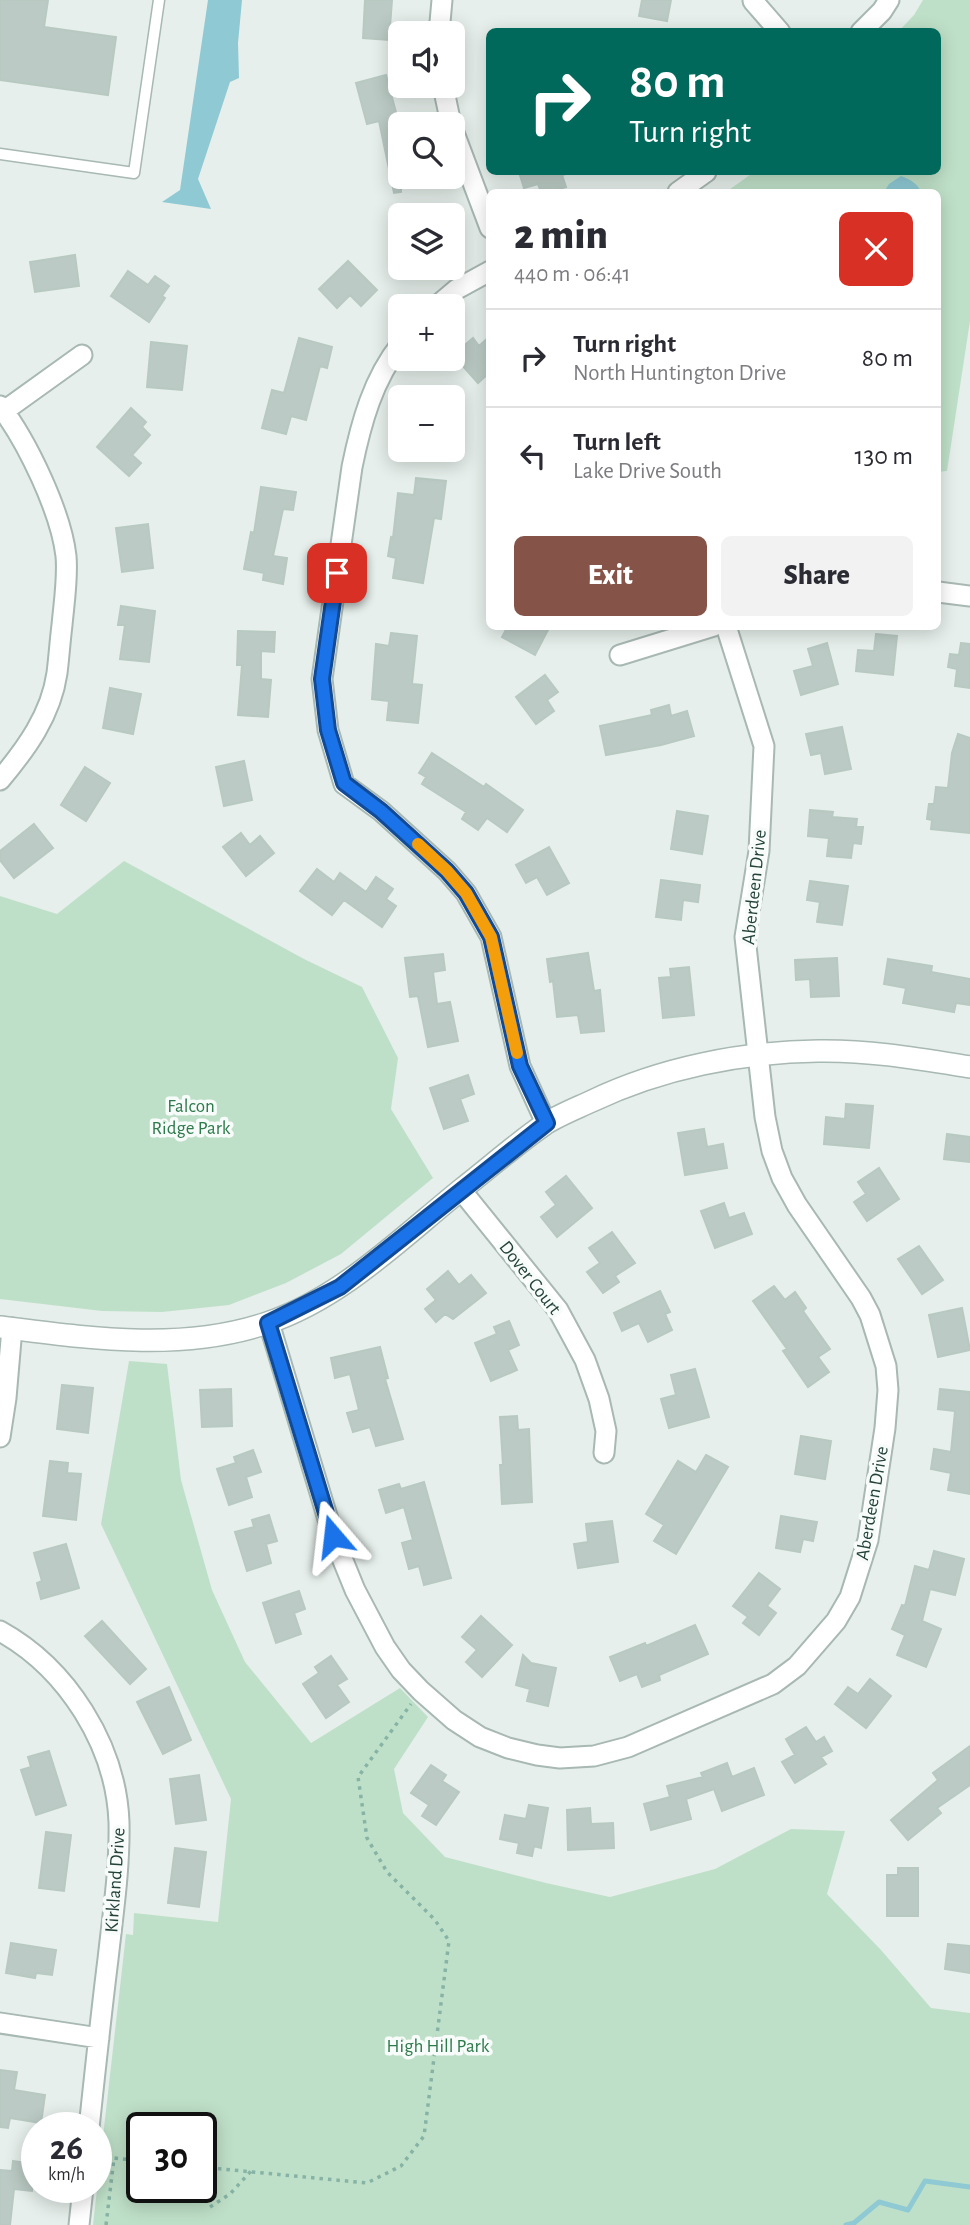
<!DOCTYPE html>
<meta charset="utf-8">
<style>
body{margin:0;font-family:"Alegreya Sans",sans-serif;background:#f2f2f3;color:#2b2b33;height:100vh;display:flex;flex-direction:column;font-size:26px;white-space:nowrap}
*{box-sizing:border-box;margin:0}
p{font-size:23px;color:#7c7c81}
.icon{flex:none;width:38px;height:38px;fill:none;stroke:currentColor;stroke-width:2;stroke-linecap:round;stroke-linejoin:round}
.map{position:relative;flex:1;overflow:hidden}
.sheet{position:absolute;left:486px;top:189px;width:455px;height:441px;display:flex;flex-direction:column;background:#fff;border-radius:10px;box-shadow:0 4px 18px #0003}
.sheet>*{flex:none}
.guide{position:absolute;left:486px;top:28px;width:455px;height:147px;border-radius:10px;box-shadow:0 4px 18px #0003;background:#00695c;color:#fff;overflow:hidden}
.buttons{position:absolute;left:388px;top:21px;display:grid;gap:14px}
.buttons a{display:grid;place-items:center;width:77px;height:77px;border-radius:10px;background:#fff;box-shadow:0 4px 18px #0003;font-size:35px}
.speed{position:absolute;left:21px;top:2112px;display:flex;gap:14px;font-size:35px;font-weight:700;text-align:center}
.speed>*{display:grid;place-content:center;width:91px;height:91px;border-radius:50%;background:#fff;box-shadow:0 4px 18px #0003;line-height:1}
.speed small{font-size:18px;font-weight:400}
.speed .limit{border:4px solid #111;border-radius:10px;background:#fff;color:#111}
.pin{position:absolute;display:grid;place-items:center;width:60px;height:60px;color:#fff;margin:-30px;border-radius:14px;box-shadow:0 4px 10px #0006}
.me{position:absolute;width:77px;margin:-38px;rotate:343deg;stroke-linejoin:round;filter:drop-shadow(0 0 5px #0008)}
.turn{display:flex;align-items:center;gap:24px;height:147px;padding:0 28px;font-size:32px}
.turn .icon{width:91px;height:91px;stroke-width:2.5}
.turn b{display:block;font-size:49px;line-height:60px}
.round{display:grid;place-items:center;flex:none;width:74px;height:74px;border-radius:10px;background:#f2f2f3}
.headline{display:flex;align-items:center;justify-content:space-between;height:119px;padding:0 28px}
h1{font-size:42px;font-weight:800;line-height:52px}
.primary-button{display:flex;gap:14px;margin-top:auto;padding:14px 28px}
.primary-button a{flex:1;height:80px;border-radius:10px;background:#855347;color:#fff;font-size:28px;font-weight:800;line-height:80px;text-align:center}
.primary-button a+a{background:#f2f2f3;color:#2b2b33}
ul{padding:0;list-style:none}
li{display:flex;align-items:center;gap:21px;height:98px;padding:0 28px;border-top:2px solid #e1e1e2}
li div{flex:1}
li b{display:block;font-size:26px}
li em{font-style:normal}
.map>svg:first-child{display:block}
.green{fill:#bfe0c8;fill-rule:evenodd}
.water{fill:#8ec9d4}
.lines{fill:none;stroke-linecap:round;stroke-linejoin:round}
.stream{stroke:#8ec9d4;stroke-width:5}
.building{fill:#bbcac4;stroke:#b8c9c2;stroke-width:2}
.service-casing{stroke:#a8b8b2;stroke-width:13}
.minor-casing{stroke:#a8b8b2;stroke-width:23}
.tertiary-casing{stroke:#a8b8b2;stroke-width:24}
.path{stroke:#86b3a5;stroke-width:3.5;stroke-dasharray:3.5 5;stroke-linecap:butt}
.service{stroke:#fff;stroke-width:10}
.minor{stroke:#fff;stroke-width:19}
.tertiary{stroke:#fff;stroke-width:21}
.route-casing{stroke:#114b97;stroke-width:18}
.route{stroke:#1a73e8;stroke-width:12}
.slow{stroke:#f59e0b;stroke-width:12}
.labels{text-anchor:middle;stroke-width:7;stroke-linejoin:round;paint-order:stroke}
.street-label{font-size:19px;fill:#24423a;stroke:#f7fbf9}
.park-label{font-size:19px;fill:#2d7a4b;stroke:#f7fbf9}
</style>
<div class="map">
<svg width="970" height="2225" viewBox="0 0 970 2225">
<rect width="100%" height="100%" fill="#e6efeb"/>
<!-- green -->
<path class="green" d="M923,0H970V321L947,471L938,472V192H726L754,172H938V32L899,31L914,15Z
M124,861L304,959L362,987L398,1058L391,1109L433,1178L341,1254L286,1283L229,1305L162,1312L102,1311L0,1299V896L57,914Z
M129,1361L167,1364L181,1480L212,1590L245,1662L311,1743L400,1688L428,1717L394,1769L403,1813L445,1857L546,1883L610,1897L715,1869L791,1829L845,1831L827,1894L881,1950L931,2008L970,2013V2225H93L126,1934L133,1935L134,1913L218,1922L231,1799L101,1524ZM142,2128H201V2188H142Z"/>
<!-- water -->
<path class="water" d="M208,0H242L238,43L239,78L230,82L198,179L211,209L162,202L180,190Z
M901,176C910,179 918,184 921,192H884L889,184Z"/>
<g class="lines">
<!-- stream -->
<path class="stream" d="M846,2225L854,2223L879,2202L908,2210L925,2181L970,2187"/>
</g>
<!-- building -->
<path class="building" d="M0,0H48L44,27L116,37L108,95L0,80Z
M365,0H392L389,40L363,38Z
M642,0H671L667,21L639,16Z
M386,75L401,131V192L394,193L379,121L367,124L356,83Z
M519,172H565L566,174L562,175L566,187L548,192H541L538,184L524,188Z
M75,255L79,286L35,292L30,262Z
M348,261L377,290L361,306L350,295L337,308L319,289Z
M128,271L148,285L155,276L169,286L162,296L165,298L149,322L111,296Z
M490,336V372L478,383L453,355L473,338L479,346Z
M299,338L332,347L327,368L320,366L306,420L291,416L286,434L262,428L272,390L284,393Z
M151,342L187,346L182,390L147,387Z
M131,408L146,422L142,427L150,435L132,455L141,463L129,476L97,447Z
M416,478L446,481L441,519L434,518L423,583L393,578L396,558L388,556L391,537L393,538L398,493L414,495Z
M261,487L296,492L293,510L283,509L273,556L287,558L283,584L263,580L264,573L244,569L251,532L254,533Z
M148,524L153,568L122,572L116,528Z
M121,606L155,611L149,662L120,659L125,625H118Z
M508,626H550L535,655L502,637Z
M238,631L275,632L274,652L261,651V679L271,680L268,717L238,715L242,665H237Z
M391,633L417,636L412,684L422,685L418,723L387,720L389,701L372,699L376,644L389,646Z
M876,634L897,636L893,675L856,671L858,650L874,651Z
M827,643L838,684L801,695L794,671L813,666L808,649Z
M961,643L970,644V688L955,686L957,669L948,667L950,654L959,655Z
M545,675L558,692L547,700L554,711L536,724L516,697Z
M110,688L141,694L133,734L103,728Z
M669,705L671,716L687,711L694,736L661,745L606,755L600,726L652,715L651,710Z
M842,727L851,769L825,774L821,753L811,755L806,734Z
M958,734L970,738V833L931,829L932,820L927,819L929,804H934L936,787L948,788L952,753Z
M432,753L484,787L486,784L523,810L507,832L487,818L478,830L462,819L466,812L422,784L426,777L419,773Z
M244,761L252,800L224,806L216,767Z
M85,767L110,783L86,821L61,805Z
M810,810L833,812L832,817L857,819L856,827H863L861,844L853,843L851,858L827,856L829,838L808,836Z
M677,811L708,816L702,854L671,849Z
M34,824L53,848L14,878L0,860V851Z
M241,833L250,845L260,836L274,853L246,876L223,847Z
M549,847L569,883L547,895L537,877L526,883L516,865Z
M317,869L334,882L340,873L366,892L376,877L393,889L386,899L396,906L382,927L344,900L332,915L300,891Z
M661,880L700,885L698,902L683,900L681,920L656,917Z
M810,881L848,886L842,925L817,922L820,902L807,900Z
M588,953L594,991L600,990L604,1031L581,1033L578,1015L557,1017L553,981L550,982L547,959Z
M443,954L445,970L433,972L437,1004L450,1002L458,1041L428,1047L418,996L410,997L405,958Z
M837,958L839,996L811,997L810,979L796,980L795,960Z
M888,959L932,966L931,972L970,979V1005L956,1003L954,1012L903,1003L906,988L884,984Z
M689,967L694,1015L663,1018L659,978L671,977L670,969Z
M468,1075L474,1094L460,1099L468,1121L444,1129L430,1088Z
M846,1104L873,1106L869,1148L824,1144L826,1117L845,1119Z
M704,1129L707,1147L723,1144L727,1168L685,1175L678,1133Z
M947,1134L970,1137V1162L944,1159Z
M879,1168L899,1199L867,1221L854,1202L866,1194L858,1182Z
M566,1176L592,1208L557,1237L541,1217L556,1205L546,1192Z
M724,1203L729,1218L744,1213L752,1234L715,1248L701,1211Z
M612,1232L635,1263L615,1276L619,1282L603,1293L587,1272L600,1263L589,1248Z
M919,1246L943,1280L922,1294L898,1259Z
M448,1271L459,1285L471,1275L486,1293L453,1319L445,1314L436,1322L425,1309L436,1300L427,1289Z
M774,1286L785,1300L795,1292L806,1308L803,1311L830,1349L818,1357L829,1372L808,1387L783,1351L787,1349L753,1301Z
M660,1291L670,1312L665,1314L672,1330L648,1342L639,1323L622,1331L614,1313Z
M962,1308L970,1350L938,1357L929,1315Z
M509,1321L519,1345L508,1350L517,1370L491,1381L475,1343L497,1334L494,1327Z
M380,1347L388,1378L385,1379L403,1439L376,1446L370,1427L353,1432L347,1413L359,1410L350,1374L335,1378L331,1358Z
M695,1369L709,1417L669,1428L661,1399L676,1395L671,1375Z
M62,1385L93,1388L88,1433L57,1429Z
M231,1389L232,1426L202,1427L200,1390Z
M940,1389L970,1392V1494L948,1490L951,1473L931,1469L934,1449L951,1452L955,1411L938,1409Z
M517,1416L518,1430L529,1429L532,1502L502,1504L500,1465H503L500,1417Z
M801,1436L831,1441L825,1479L795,1474Z
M253,1450L261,1472L246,1477L252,1497L229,1505L217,1469L236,1463L234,1457Z
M706,1455L728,1467L676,1554L654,1541L664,1525L646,1514L678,1461L696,1472Z
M50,1461L68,1463L67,1473L81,1474L76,1520L43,1516Z
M424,1482L451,1578L424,1585L419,1566L409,1569L402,1543L413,1540L404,1507L386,1513L379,1490L399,1484L401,1489Z
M269,1515L277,1541L266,1544L271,1563L247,1571L235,1532L254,1527L252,1520Z
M781,1516L817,1522L813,1541L803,1539L800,1552L776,1548Z
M612,1521L618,1562L578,1568L574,1544L588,1542L586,1524Z
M66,1544L79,1588L41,1599L37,1583L42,1581L34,1553Z
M934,1551L964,1559L955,1595L930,1589L922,1621L941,1629L926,1667L897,1655L905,1635L892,1629L902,1605L905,1606L915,1566L929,1570Z
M759,1573L780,1589L767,1606L776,1613L759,1635L743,1623L748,1617L733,1606Z
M299,1591L305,1609L294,1613L301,1634L276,1643L263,1603Z
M481,1616L512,1645L482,1677L466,1662L477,1650L462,1637Z
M102,1621L146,1669L130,1684L85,1636Z
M695,1625L708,1654L659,1675L660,1680L642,1687L637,1674L620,1681L610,1657L645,1643L646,1646Z
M523,1655L531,1663L556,1668L548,1706L527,1701L530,1689L516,1685Z
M331,1656L347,1679L337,1685L349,1702L326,1718L303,1684L319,1673L315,1667Z
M870,1679L891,1696L866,1728L835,1704L848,1687L858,1694Z
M169,1687L191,1740L163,1754L137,1702Z
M806,1727L816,1742L824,1737L832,1751L821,1757L826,1764L795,1783L782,1762L795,1755L786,1739Z
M970,1746V1785L937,1808L941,1813L908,1840L891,1820L938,1780L933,1773Z
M49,1751L66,1805L36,1815L21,1770L31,1767L28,1757Z
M727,1763L732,1777L754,1768L764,1795L722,1811L714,1789L686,1799L691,1819L651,1830L644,1804L670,1797L667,1786L703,1777L701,1773Z
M431,1765L446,1775L442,1781L459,1792L436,1825L422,1816L429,1805L411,1793Z
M199,1775L206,1820L176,1824L170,1779Z
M529,1805L548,1808L541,1848L534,1846L532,1856L517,1853L519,1843L500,1839L505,1815L526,1819Z
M590,1808L591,1824L613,1823L614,1848L568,1850L567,1810Z
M46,1832L71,1835L64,1891L39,1888Z
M175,1848L206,1852L199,1907L168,1903Z
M898,1868H918V1916H887V1875H898Z
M11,1943L56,1950L52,1975L36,1973L35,1978L6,1973Z
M948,1944L970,1946V1973L945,1969Z
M0,2070L17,2072L14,2090L45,2095L41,2123L10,2118L8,2128L0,2127Z
M13,2161L35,2164L32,2191L14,2189L10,2225H0V2170L12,2171Z"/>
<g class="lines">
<!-- service casing -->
<g class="service-casing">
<path id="service" d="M0,154L134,173L159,0"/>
</g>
<!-- minor casing -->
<g class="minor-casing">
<path id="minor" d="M753,1L780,32
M861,32L882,11L889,0
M439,33L442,0
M443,86L451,124
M453,130L490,228
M678,192L706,172
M437,306L457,289L490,271
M401,344C373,379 361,423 352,467L322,679L328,730L344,784L381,811L447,871L466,893L491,937L520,1066L546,1123
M0,406C27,441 61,512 66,556C68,578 64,603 62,625C60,641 59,657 57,673C51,715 26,749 0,780
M4,411L82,355
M938,592L970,596
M620,655L714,626
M461,1190L558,1310L585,1360L599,1399L606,1431L604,1453
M269,1323L333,1536L355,1590L385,1647L401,1670L421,1691L454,1720L480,1737L508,1748L537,1755L560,1758L594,1756L628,1747L773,1684L797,1666L836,1621L850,1597L868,1540L885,1428L888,1390L886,1366L870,1315L861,1298L797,1205L782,1178L772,1151L765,1117L745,937L759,851L764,746L726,626
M0,1437L6,1398L12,1328
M0,1631C67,1668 116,1745 119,1822C120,1867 113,1914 108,1959C101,2015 95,2072 89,2128
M0,2023L99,2038
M79,2225L83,2188"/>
</g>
<!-- tertiary casing -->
<g class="tertiary-casing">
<path id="tertiary" d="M0,1327C88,1338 181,1352 267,1323C342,1298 401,1238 462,1189C489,1168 516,1144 545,1124C559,1115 577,1108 592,1101C661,1068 742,1052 818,1051C869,1050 920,1059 970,1067"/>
</g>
<!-- path -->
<path class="path" d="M201,2167L367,2183L401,2166L424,2136L449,1941L435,1920L387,1872L367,1838L358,1777L411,1704
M210,2207L230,2194L251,2171
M106,2225L114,2158L142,2161"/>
<!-- service -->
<use href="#service" class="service"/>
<!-- minor -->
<use href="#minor" class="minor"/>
<!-- tertiary -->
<use href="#tertiary" class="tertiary"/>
</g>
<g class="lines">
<!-- route casing -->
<g class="route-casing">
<path id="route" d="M333,1536L268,1323L340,1287L547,1123L520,1066L491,937L466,893L447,871L381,811L344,783L328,730L322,679L337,573"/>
</g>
<!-- route -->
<use href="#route" class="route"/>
<!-- slow -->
<path class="slow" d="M418,844L447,871L466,893L491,937L517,1053"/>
</g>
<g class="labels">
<!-- street labels -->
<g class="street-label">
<text transform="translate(753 887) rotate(-84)" y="7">Aberdeen Drive</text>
<text transform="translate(531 1277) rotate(52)" y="7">Dover Court</text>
<text transform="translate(871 1503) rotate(-80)" y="7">Aberdeen Drive</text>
<text transform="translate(114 1880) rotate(-86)" y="7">Kirkland Drive</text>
</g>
<!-- park labels -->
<g class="park-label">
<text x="191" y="1112">Falcon<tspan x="191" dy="22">Ridge Park</tspan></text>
<text x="438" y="2052">High Hill Park</text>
</g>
</g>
</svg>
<div class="buttons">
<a><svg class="icon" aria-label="sound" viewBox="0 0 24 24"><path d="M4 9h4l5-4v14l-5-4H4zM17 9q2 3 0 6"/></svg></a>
<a><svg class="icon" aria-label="search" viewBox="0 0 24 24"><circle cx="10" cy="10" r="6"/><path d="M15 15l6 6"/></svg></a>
<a><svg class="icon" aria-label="layers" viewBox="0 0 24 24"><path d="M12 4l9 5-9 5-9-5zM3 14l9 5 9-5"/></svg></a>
<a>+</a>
<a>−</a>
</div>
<div class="speed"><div>26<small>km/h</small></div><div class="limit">30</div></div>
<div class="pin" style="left:337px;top:573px;background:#d93025"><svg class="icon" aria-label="arrive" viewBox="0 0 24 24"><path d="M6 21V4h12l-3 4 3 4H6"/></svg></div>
<svg class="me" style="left:333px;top:1536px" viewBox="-20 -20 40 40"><path d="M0-17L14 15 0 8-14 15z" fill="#1a73e8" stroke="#fff" stroke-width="4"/></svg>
<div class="guide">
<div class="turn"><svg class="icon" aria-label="right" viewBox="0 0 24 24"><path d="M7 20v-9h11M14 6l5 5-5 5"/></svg><div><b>80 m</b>Turn right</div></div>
</div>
<section class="sheet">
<div class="headline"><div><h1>2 min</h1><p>440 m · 06:41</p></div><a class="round" style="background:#d93025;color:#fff"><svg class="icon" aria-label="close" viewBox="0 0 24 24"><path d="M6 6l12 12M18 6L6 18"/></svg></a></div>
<ul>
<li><svg class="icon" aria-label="right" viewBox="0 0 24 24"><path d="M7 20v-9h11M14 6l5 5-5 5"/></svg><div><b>Turn right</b><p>North Huntington Drive</p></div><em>80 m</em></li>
<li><svg class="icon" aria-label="left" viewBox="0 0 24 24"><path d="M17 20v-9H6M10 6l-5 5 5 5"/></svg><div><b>Turn left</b><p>Lake Drive South</p></div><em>130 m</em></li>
</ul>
<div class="primary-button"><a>Exit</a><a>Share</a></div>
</section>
</div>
